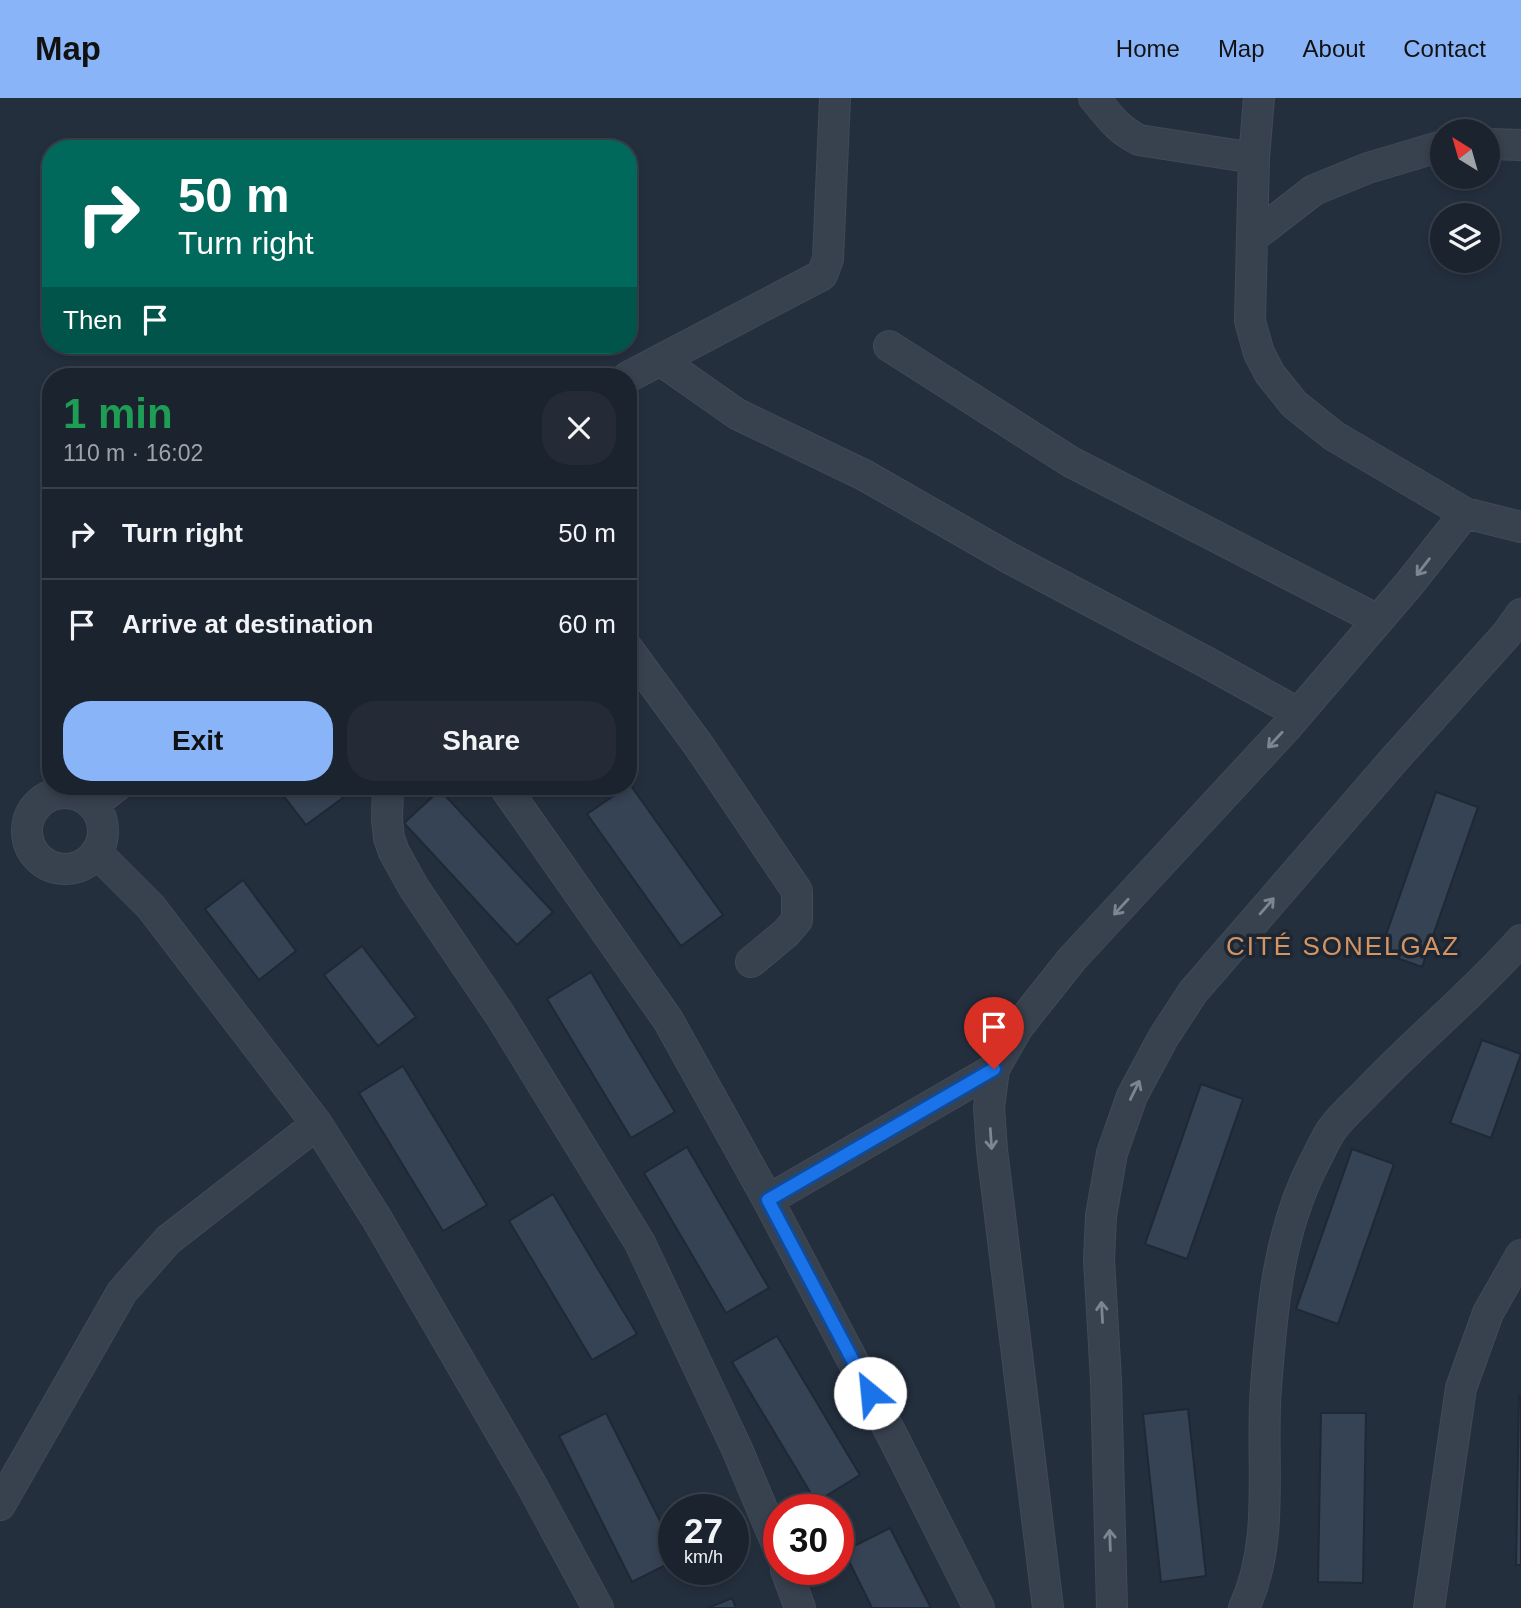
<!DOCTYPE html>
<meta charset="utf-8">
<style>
body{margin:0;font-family:Arial,sans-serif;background:#242b36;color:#f1f3f6;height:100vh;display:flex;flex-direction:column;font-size:26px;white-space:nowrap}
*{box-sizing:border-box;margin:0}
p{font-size:23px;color:#a0a4aa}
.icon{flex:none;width:38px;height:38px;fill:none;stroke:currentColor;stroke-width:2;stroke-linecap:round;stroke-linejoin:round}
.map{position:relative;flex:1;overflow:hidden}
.drawer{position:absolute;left:42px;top:270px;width:595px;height:427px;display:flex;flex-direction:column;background:#1b232e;border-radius:28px;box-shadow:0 4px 10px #0003,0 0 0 2px #39404a}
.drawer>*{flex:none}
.banner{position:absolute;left:42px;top:42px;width:595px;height:214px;border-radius:28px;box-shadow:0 4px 10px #0003,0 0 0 2px #39404a;background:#00695c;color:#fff;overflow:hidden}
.needle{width:46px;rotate:323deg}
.controls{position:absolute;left:1430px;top:21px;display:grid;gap:14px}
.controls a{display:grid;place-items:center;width:70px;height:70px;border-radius:50%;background:#1b232e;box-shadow:0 4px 10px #0003,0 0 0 2px #39404a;font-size:35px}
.speed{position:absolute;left:658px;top:1396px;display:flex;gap:14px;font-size:35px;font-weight:700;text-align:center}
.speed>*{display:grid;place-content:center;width:91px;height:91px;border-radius:50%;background:#1b232e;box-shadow:0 4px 10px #0003,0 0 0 2px #39404a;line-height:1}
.speed small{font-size:18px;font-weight:400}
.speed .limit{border:10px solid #d22;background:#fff;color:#111}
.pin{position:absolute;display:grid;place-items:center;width:60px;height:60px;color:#fff;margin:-72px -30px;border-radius:50% 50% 50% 0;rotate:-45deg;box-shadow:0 0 7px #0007}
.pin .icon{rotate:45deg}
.me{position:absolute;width:77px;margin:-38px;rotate:332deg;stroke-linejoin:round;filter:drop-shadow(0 0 5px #0008)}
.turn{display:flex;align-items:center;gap:24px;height:147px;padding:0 21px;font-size:32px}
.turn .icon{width:91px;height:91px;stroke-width:2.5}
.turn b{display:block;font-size:49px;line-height:60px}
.then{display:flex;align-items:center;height:66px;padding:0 21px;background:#0003;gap:14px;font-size:26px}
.round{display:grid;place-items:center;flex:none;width:74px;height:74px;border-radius:28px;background:#242b36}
.head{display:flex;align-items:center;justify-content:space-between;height:119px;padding:0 21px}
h1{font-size:42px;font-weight:700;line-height:52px;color:#1e9e55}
.primary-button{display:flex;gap:14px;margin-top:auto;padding:14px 21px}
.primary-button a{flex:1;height:80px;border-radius:28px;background:#8ab4f8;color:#111;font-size:28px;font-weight:700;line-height:80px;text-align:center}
.primary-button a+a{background:#242b36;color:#f1f3f6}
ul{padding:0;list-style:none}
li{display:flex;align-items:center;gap:21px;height:91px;padding:0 21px;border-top:2px solid #39404a}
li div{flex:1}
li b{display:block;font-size:26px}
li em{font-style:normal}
header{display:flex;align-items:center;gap:42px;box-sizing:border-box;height:98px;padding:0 35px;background:#8ab4f8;color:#111}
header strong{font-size:33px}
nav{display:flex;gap:38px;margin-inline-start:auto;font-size:24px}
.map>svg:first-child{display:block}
.building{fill:#364354;stroke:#1f2835;stroke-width:2}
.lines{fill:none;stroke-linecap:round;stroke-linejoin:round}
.minor-casing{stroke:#414a57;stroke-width:32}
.minor{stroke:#38414e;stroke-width:30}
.oneway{stroke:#7c8592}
.route-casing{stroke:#114b97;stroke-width:18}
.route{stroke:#1a73e8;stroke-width:12}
.labels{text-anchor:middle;stroke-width:7;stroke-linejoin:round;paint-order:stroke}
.neighbourhood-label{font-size:26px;letter-spacing:2px;fill:#d59563;stroke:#1d2633}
</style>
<header>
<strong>Map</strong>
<nav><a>Home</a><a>Map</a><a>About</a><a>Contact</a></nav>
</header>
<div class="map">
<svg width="1521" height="1510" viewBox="0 0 1521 1510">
<rect width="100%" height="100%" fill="#242f3e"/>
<!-- building -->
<path class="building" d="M629,685L723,817L681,848L587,716L628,688Z
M276,688H335L344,699L306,727Z
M440,692L553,814L517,847L404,725Z
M1436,694L1478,709L1422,869L1380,854Z
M243,782L296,853L259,882L205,811Z
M362,848L416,919L378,948L324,877Z
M591,874L675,1014L631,1040L547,901Z
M1482,942L1521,956L1491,1040L1450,1025Z
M403,968L487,1107L443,1133L359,995Z
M1201,986L1243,1001L1187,1161L1145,1146Z
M687,1049L769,1190L726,1215L644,1075Z
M1352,1051L1394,1066L1338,1226L1296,1211Z
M553,1096L637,1236L592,1262L509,1123Z
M777,1238L860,1377L816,1404L732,1264Z
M1519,1298H1521V1467H1516Z
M1188,1311L1206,1478L1161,1484L1143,1316Z
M606,1315L674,1451V1463L632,1484L559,1338Z
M1321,1315H1366L1363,1485L1318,1484Z
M890,1430L931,1510H872L844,1453Z
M732,1500L736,1510H708Z"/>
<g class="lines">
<!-- minor casing -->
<g class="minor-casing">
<path id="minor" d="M1094,0C1110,19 1117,31 1139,42L1254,60
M1488,46L1521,47
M1442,48L1368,70L1314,92L1252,140L1250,223L1259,255L1270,276L1294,306L1334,338L1465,415L1521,429
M1252,140L1254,60L1259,0
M889,248L1071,364L1378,522
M660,262L737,316L864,377L1011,461L1206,564L1298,615
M628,279L822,177L828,161L835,0
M628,551L699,648L797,793V822L786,835L751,864
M388,688L387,721L389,740L394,754L414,790L500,917L640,1145L737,1351L779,1451
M504,688L668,922L768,1102L895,1343L979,1510
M27 733a38 38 0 1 1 76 0a38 38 0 1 1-76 0Z
M93,706L117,688
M96,754L151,809L317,1026L377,1121L531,1386L598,1510
M768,1102L994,971
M0,1407L122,1194L168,1142L317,1026
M786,1472L800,1510
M1048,1510L992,1052L989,1010L994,971L1018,929L1072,861L1285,631L1410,485L1465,415
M1112,1510L1106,1282L1099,1162L1101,1118L1112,1055L1132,998L1163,940L1193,894L1392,664L1506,537L1521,516
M1244,1510C1276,1441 1260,1363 1266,1289C1272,1211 1278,1134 1315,1063C1321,1052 1326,1039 1333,1030C1343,1016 1358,1004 1370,991C1419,940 1474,895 1521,842
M1429,1510L1461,1290L1488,1215L1521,1157"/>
</g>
<!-- minor -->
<use href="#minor" class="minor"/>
</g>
<!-- one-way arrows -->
<defs><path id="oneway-shaft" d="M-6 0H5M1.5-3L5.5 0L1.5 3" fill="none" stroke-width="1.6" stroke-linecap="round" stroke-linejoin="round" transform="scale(1.75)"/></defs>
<g class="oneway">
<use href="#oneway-shaft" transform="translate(1423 469) rotate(128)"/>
<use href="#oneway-shaft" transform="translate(1275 642) rotate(133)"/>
<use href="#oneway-shaft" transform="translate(1267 808) rotate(-49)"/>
<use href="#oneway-shaft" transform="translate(1121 809) rotate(133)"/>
<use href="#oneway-shaft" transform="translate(1135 992) rotate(-64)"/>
<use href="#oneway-shaft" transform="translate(991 1041) rotate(86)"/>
<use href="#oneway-shaft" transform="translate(1102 1214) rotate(-93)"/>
<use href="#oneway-shaft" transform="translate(1110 1442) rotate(-92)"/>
</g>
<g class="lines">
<!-- route casing -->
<g class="route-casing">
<path id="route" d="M870,1295L768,1102L994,971"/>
</g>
<!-- route -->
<use href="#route" class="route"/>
</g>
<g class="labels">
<!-- neighbourhood labels -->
<g class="neighbourhood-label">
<text x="1343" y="857">CITÉ SONELGAZ</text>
</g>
</g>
</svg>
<div class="controls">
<a><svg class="needle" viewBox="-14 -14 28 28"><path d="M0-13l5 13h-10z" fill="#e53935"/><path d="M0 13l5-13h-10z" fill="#a0a4aa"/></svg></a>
<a><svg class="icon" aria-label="layers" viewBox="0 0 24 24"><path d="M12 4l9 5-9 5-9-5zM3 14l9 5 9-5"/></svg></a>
</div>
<div class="speed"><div>27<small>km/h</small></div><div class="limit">30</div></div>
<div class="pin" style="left:994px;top:971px;background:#d93025"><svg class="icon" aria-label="arrive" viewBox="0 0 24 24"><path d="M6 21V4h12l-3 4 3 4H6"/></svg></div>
<svg class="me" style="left:870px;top:1295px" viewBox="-20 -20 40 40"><circle r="19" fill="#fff"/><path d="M0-13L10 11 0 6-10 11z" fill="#1a73e8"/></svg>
<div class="banner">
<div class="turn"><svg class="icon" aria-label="right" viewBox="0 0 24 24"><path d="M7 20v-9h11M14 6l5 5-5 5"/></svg><div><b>50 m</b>Turn right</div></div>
<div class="then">Then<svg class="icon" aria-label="arrive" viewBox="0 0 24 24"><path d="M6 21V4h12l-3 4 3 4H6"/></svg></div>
</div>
<section class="drawer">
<div class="head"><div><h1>1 min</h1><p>110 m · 16:02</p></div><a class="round"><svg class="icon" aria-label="close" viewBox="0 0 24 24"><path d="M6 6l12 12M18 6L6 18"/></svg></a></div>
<ul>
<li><svg class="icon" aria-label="right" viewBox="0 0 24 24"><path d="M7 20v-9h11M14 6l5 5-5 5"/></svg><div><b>Turn right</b></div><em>50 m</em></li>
<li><svg class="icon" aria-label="arrive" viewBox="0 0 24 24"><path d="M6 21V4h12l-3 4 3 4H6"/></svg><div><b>Arrive at destination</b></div><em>60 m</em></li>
</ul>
<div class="primary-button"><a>Exit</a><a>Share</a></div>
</section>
</div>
